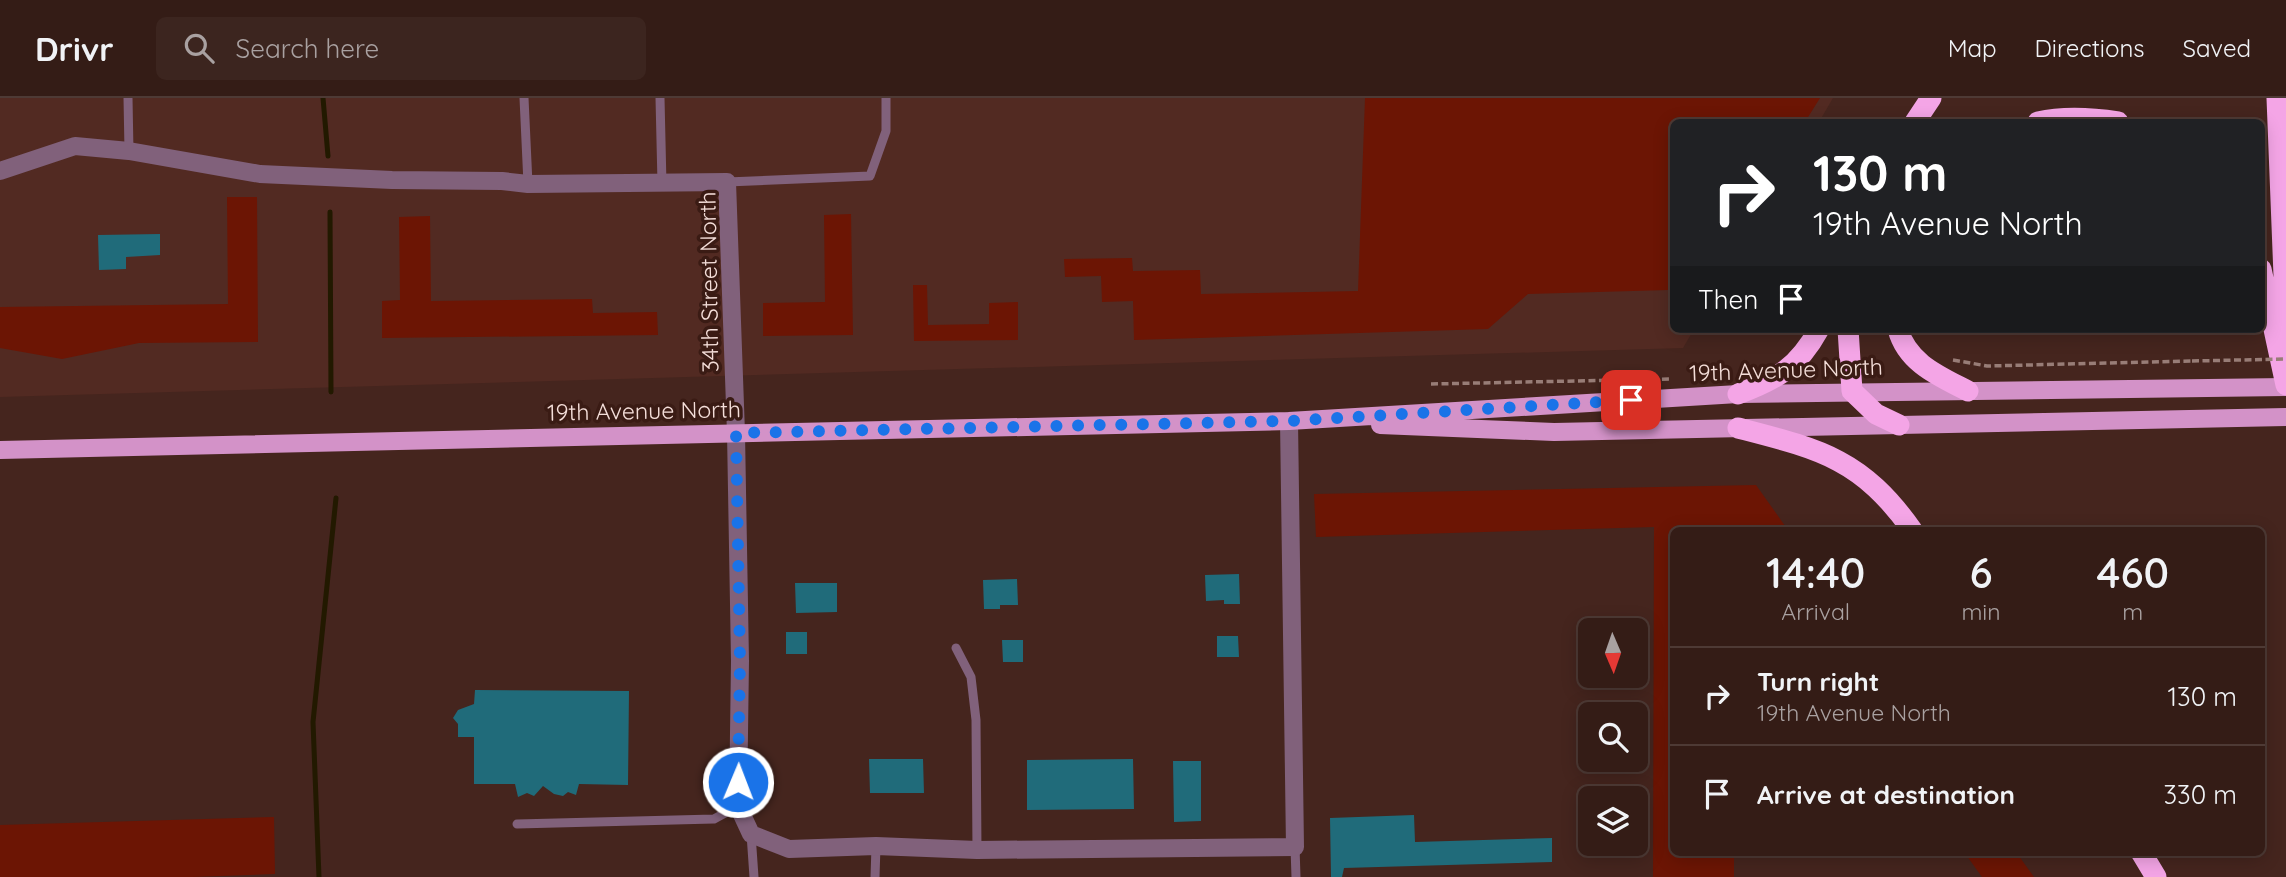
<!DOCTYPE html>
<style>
body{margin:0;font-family:Quicksand,sans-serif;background:#3c251f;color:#f1f3f6;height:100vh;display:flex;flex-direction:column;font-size:26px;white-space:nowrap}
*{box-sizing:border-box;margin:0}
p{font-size:23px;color:#a9a1a1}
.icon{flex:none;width:38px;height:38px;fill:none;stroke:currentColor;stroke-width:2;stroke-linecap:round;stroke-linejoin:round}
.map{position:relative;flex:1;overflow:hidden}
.details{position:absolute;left:1670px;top:429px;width:595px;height:329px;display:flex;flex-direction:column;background:#341c16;border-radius:10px;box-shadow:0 4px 18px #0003,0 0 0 2px #4e3a35}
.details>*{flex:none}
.guide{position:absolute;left:1670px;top:21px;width:595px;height:214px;border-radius:10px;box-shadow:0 4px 18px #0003,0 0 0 2px #4e3a35;background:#202124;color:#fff;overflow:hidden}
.needle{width:46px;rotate:178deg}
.fabs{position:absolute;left:1578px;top:520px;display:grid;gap:14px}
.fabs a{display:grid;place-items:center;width:70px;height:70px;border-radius:10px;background:#341c16;box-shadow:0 4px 18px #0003,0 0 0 2px #4e3a35;font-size:35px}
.pin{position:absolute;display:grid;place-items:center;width:60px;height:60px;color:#fff;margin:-30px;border-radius:14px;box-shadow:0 4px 10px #0006}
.me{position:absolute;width:77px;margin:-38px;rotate:1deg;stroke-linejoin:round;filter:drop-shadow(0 0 5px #0008)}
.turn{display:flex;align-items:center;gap:24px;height:147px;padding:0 28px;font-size:32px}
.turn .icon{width:91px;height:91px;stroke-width:2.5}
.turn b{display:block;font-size:49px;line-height:60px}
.then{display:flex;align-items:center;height:66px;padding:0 28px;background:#0003;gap:14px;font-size:26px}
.eta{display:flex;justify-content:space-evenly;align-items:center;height:119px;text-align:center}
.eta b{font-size:42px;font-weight:600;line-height:49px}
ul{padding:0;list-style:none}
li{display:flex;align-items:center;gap:21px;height:98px;padding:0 28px;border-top:2px solid #4e3a35}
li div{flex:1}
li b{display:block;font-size:26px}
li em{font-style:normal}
header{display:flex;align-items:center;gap:42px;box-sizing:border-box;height:98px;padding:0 35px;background:#341c16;border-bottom:2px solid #4e3a35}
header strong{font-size:33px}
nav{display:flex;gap:38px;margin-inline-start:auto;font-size:24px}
.search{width:490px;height:63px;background:#3c251f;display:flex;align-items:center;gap:18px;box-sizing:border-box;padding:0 24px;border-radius:10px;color:#a9a1a1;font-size:26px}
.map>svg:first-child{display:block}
.built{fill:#522a22}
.green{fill:#6c1504}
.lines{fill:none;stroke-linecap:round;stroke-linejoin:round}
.stream{stroke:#221900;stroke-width:5}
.building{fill:#206b7a}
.path{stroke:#987d77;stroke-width:3.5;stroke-dasharray:7 3.5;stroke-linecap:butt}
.service{stroke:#81617b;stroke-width:9}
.minor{stroke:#81617b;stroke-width:18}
.primary{stroke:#d392c8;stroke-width:18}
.motorway{stroke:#f4a5e6;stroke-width:21}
.path-bridge{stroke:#987d77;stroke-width:3.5;stroke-dasharray:7 3.5;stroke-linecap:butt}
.route{stroke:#1a73e8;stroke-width:12;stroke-dasharray:0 21.6}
.labels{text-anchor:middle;stroke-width:7;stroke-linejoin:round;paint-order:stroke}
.street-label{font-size:23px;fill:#f4ded9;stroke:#3a1b14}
</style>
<header>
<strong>Drivr</strong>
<div class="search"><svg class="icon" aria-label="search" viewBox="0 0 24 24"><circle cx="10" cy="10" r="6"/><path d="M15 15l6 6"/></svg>Search here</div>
<nav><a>Map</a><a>Directions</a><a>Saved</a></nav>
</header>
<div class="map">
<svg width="2286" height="779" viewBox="0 0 2286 779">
<rect width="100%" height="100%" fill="#45251e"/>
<!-- built -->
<path class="built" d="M0,0H1833L1819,24H1673V231H1694L1683,250L0,299Z"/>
<!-- green -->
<path class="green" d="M1365,0H1820L1805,24H1673V167H1668V192L1528,196L1488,231L1134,242L1133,203L1102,204L1101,178L1065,179L1064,161L1132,160L1133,173L1200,172L1201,196L1358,193Z
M227,99H257L258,244L139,245L62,261L0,250V209L228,206Z
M851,116L853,237L763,238V205L825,204L824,117Z
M430,118L431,203L592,201L593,215L657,214L658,237L382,240V203L400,202L399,119Z
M913,187H927L928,227L989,226V205L1018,204V242L914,243Z
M1756,387L1788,432H1673V754H1734V779H1653L1654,429L1316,439L1314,396Z
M274,719L275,776L193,779H0V727Z
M1964,754H2016L2034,779H1982Z"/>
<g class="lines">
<!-- stream -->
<path class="stream" d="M323,0L328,58
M330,114L331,294
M319,779L313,624L336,400"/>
</g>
<!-- building -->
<path class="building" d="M160,136V157L126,159V171L99,172L98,137Z
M1239,476L1240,506H1224V502L1206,503L1205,477Z
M1017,481L1018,507H1000V511H984L983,482Z
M795,485H837V514L796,515Z
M786,534H807V556H786Z
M1217,538H1238L1239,559H1217Z
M1002,542H1023V564H1003Z
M475,592L629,593L628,687L579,686L576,697L568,694L563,698L554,696L543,688L534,698L527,695L518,699L515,686H474V639H458V626L453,620L458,612L474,606Z
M869,661H923L924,695H870Z
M1133,661L1134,711L1027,712V662Z
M1173,663H1201V723L1174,724Z
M1414,717L1415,744L1552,740V764L1344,770L1342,779H1331L1330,720Z"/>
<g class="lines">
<!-- path -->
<path class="path" d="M1953,262L1987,268L2192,263
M1431,286L1669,281"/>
<!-- service -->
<path class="service" d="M128,0L129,53
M524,0L528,86
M660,0L662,86
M727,84L870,78L886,33V0
M956,550L971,579L976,622L977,752
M517,726L714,721L738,708
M751,736L754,779
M1295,749L1296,779
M875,779L876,748"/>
<!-- minor -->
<path class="minor" d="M0,73L75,48L129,53L260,76L392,82L502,83L528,86L727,84L736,335L740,563L738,708L751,736L789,751L876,748L977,752L1295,749L1289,323"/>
<!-- primary -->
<path class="primary" d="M1380,327L1554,334L2286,319
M0,352L1289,323L1738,296L2286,289"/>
<!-- motorway -->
<path class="motorway" d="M2277,0L2286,229
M1915,24L1931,0
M2038,24C2065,18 2092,20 2118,24
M2261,171L2286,287
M1848,231L1852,293L1876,316L1899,327
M1898,231C1907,265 1939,278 1968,293
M1738,296C1778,281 1798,269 1819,231
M1738,330C1819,351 1861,360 1912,432
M2141,754L2156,779"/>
<!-- path-bridge -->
<path class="path-bridge" d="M2192,263L2286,261"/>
</g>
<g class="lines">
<!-- route -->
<path class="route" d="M738,684L740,563L736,335L1289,323L1631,302"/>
</g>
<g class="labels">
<!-- street labels -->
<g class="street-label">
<text transform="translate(709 184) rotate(-91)" y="8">34th Street North</text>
<text transform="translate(1786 272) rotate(-2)" y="8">19th Avenue North</text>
<text transform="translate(644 313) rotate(-1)" y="8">19th Avenue North</text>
</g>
</g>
</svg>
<div class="fabs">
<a><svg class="needle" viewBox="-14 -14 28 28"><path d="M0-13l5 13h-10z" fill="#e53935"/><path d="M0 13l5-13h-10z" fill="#a9a1a1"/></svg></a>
<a><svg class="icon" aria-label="search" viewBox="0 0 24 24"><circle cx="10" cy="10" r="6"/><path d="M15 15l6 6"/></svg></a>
<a><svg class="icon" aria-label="layers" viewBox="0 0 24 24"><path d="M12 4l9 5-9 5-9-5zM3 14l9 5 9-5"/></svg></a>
</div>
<div class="pin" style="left:1631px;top:302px;background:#d93025"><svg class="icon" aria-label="arrive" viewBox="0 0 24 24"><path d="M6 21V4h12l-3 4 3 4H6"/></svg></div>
<svg class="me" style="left:738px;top:684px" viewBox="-20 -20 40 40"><circle r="17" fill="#1a73e8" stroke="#fff" stroke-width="3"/><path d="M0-11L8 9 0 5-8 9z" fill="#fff"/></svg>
<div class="guide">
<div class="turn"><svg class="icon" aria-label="right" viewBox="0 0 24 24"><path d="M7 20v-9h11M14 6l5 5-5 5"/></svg><div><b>130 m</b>19th Avenue North</div></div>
<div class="then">Then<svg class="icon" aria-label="arrive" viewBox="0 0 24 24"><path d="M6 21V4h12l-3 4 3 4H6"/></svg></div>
</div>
<section class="details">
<div class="eta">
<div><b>14:40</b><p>Arrival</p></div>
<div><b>6</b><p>min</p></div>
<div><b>460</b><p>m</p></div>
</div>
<ul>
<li><svg class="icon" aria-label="right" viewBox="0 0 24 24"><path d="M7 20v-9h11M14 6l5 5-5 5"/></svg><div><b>Turn right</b><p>19th Avenue North</p></div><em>130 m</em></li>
<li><svg class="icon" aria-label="arrive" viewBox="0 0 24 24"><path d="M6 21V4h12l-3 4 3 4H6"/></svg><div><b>Arrive at destination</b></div><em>330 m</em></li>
</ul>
</section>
</div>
